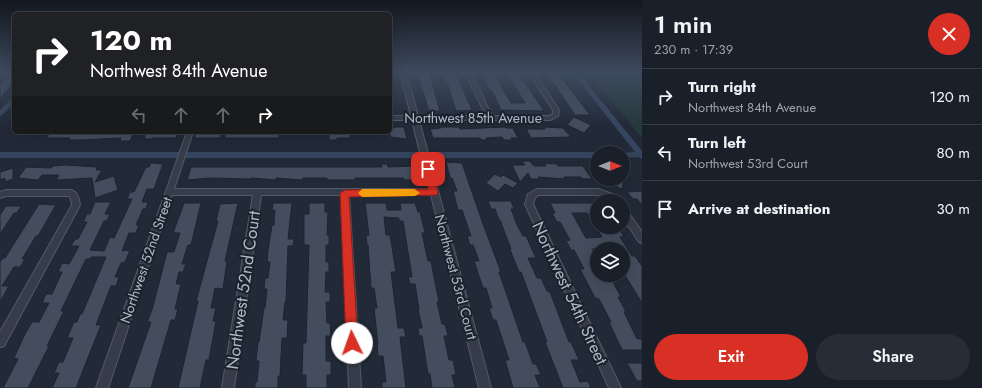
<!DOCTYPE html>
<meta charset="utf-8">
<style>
body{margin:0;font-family:Jost,sans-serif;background:#272d36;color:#f1f3f6;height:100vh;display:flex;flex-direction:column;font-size:15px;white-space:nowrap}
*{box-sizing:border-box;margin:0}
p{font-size:13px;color:#9fa3a8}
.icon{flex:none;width:22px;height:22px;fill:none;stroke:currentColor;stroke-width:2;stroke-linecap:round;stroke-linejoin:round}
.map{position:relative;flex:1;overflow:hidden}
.panel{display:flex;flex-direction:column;background:#1a202a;width:340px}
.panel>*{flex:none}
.hud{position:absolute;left:12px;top:12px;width:380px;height:122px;border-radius:6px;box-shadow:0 4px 16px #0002,0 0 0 1px #383e47;background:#202124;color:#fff;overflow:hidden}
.needle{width:26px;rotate:90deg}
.controls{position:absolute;left:590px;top:146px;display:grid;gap:8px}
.controls a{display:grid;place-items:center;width:40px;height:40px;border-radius:50%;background:#1a202a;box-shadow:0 4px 16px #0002,0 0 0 1px #383e47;font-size:20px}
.pin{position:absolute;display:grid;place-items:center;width:34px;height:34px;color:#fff;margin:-17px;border-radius:8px;box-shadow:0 2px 6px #0006}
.me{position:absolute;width:44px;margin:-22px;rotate:357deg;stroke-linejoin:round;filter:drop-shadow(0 0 3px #0008)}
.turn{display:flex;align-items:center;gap:14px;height:84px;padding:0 12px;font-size:18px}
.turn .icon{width:52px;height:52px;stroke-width:2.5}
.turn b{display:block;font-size:28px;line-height:34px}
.lanes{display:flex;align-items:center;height:38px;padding:0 12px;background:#0003;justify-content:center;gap:20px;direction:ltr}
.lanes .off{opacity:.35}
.round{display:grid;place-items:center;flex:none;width:42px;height:42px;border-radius:21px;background:#272d36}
.overview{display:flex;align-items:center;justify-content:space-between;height:68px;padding:0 12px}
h1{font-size:24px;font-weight:600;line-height:30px}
.primary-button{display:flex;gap:8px;margin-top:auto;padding:8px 12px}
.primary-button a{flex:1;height:46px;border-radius:24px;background:#d93025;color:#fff;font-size:16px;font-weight:600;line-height:46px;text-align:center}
.primary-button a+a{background:#272d36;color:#f1f3f6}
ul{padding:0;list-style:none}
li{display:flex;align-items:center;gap:12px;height:56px;padding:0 12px;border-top:1px solid #383e47}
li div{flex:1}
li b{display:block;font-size:15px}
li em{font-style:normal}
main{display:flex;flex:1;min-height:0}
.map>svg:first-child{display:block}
.green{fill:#25383b}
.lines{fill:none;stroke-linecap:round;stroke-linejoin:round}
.canal{fill:#36455f;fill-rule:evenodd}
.building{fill:#434d5d;stroke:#1d2430}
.street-casing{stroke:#535a67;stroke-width:2}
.street{fill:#363c49;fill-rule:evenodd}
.route{fill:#d93025;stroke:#8d1f18}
.slow{fill:#f59e0b}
.labels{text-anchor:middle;stroke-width:4;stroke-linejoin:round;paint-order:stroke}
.street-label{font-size:14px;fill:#b0b7c5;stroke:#1b222e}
.near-street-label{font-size:17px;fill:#b0b7c5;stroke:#1b222e}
</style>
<main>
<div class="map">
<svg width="642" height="388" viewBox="0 0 642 388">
<rect width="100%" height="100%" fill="#222a38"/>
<!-- green -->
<path class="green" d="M588,72H642V138Z"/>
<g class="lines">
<!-- canal -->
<path class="canal" d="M572,72H578L642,151V159L638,157L623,158V153H621L635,152Z
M14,97V103L2,115L0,116V110L12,98Z
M0,152H597L599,153H597V158H0Z"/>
</g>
<!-- building -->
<path class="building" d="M13,72L14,82L0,98V84Z
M417,72H429L440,111H429Z
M440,72H453L455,75H457L472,110L456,111L448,85Z
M482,72H493L511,103H525L506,72H517L523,81H524L544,111L501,110L492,91H490Z
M546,72H557L590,115H575Z
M574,117L591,125L584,133L567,125Z
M394,127H404L407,139L390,137V128H394Z
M441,127H459L460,129L505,127L506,128H513L518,138H511L512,140H504L502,137L486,138L488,140H481L480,138H433L430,129L441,128Z
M544,127L563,128L571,137L531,138L526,129H545Z
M51,132H134L130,141H120L121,138L83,140H68L70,138H46Z
M144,132H178L176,138H152V139H145Z
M195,132H221L220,138H195Z
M225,132H279V138H225Z
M329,132H350V138H337V140H329Z
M522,161H530L533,165L535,166H546L545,163L557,164L558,166H583L592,179H583L581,177H564L565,179L538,177L540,179H531L528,173L520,182L512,165H525Z
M446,162L462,163L483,224L501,272H499L523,342H525L533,364H536L541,375H535L540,388H513L505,360H509L496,320H493L489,308H492L486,288H483L474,261H479L473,245H470L467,236H471L462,210H458L453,191H457L452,178H450Z
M151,163L163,164L154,189H147L142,202H148L146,209H143L136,225H139L136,233H129L122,251L130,250L125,262L121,263L115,277H119L116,286H111L96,325H101L76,388H52L59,373H54L59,362H63L73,338H67L74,322H77L80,314H82L106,257H91L90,259H86L61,311H64L47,346H49L28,388H3L18,359L14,358L25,334L32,322H39L49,303H42L46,294H52L62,272H58L62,263L69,264L79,246H71L75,239H78L87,222H83L87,214H90L95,202H111L105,214H110L107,221H104L90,250L104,251L110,237L114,238L132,199H127L130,192H134L146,167H149Z
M381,164H387L388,167L413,166L416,180H404V178H355V180H327V178H303L302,180L276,178V180L251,178L250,179L210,178L187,180L191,167H382Z
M65,165L97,167L96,170H102L95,182L114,176L118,190L95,198L92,178L56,180L59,175H42L38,180L18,178L26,167L51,168L53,166Z
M13,168V179L5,182V178L0,180V172Z
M495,174L501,177L503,175L518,183L513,188L505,184L498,191L486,183Z
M614,179H624L622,189L612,185Z
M642,191V205L637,199H633L627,192Z
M488,201H511L514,209H511L517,225L523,236H526L536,258H528L537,278H541L547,291L550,292L569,342H571L579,360H571L580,382L588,381L591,388H563L545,342H547L521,272H519L510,250L511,249L500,220H499L495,209H491Z
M184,203H201L191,245H188L182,264H186L183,272H179L176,284H181L175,309H178L175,320H171L151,388H128L151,322H147L152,310L167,252H174L180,233H173Z
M238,203L225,261H227L223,289L215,288L211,308H216L213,321H216L209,360H206L200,388H178L198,301H196L218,221H216L220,204Z
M273,203H292L288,239H294L293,246H288L286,302H285L283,320H288L287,338H282L280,376H278V388H255V382H257L259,361H256L258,342H259L264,308H265L267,289H264L265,278H268L270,262H267L268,250L272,225H274L275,210L272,211Z
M309,203H325V212H328L327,235H329V245H326V262H329V272H326L325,292H330V302H326L327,323H330L331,336H326V361H331V375H327V388H306V375H302L303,343H306L309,245H304V214H309Z
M365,203H386L387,210H401L400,203H415L418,212H420L425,233H422L428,261H431L433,272L439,302H437L442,324H445L448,336H444L449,360H453L456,375H452L455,388H432L430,374H428L422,336H419L418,328H422L418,309H419L415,284H410L408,277H412L403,221H399V218L384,217L386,235H390L396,272H391L398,328H404L406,337H400L406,388H382V382H386L383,356H378L377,344H378L374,308H377L374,288H371L368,245H367L366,235H369Z
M550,203H597V228L587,213H572L586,238L602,237L597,228H618L624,236L620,237L632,256H635L642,266V303L623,272V249H592L597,258V275H609L621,297H618L626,312H624L637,339H642V350H622L609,322H611L599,299L595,298L580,269H584L574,250H571L566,241L570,240L560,222H557L552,213H555Z
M39,204L56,205L38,236H36L22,259H25L20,267H14L2,286H9L0,302V262L3,258H5Z
M6,206H21L17,213H14L0,234V215Z
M627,363H642V381H637Z"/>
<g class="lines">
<!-- street casing -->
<g class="street-casing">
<path id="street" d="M400,72H406L418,116H486L465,72H471L492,116H549L553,114V110L528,72H534L559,110L558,116L550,120H419L491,388H479L431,195H349L361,388H349L341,195H261L234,388H222L253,195H172L108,388H96L187,132H193L174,189H429L412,120H390V116H411Z
M537,189H599L612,194L619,201H609L598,195H538L535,198L533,204L621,388H609L525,204L528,194Z
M6,190H71C78,192 79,199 80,205L4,346L0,347V332L72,205L71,199L69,196H6L0,198V192Z
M623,208L626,209L642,232V243L639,242L623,218Z"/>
</g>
<!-- street -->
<use href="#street" class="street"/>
</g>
<!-- sky -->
<linearGradient id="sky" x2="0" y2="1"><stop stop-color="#13171f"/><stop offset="0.57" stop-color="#3e4a5e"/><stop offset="1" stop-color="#3e4a5e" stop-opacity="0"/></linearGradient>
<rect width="642" height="126" fill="url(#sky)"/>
<!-- route -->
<path class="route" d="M425,166H428L432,169L438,192L437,195L349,197L358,343L357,347L352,349L348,347L346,343L340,193L345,190L428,189L423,169Z"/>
<!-- slow -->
<path class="slow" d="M362,189H415L420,193L415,196L362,197L358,193Z"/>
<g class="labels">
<!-- street labels -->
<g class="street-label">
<text x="473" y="123">Northwest 85th Avenue</text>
<text transform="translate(146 260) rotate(-71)" y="5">Northwest 52nd Street</text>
<text transform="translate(456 277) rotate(75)" y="5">Northwest 53rd Court</text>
</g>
<!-- near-street labels -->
<g class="near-street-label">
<text transform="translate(243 290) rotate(-82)" y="6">Northwest 52nd Court</text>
<text transform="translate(570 293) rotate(65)" y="6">Northwest 54th Street</text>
</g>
</g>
</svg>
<div class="controls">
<a><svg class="needle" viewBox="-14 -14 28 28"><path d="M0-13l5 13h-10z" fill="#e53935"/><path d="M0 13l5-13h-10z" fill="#9fa3a8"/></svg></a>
<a><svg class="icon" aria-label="search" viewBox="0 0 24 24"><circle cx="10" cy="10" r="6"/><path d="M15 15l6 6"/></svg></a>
<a><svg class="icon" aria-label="layers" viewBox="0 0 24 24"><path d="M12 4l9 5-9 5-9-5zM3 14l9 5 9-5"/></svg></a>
</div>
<div class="pin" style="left:428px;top:169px;background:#d93025"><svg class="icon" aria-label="arrive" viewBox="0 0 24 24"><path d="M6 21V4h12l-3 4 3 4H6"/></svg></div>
<svg class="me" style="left:352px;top:343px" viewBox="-20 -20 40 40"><circle r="19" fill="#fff"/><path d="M0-13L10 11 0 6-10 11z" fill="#d93025"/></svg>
<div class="hud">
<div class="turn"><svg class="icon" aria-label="right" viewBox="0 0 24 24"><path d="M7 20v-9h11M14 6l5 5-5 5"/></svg><div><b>120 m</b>Northwest 84th Avenue</div></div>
<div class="lanes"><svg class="icon off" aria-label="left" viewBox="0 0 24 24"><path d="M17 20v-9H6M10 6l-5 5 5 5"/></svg><svg class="icon off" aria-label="ahead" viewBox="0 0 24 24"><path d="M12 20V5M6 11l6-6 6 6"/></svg><svg class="icon off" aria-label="ahead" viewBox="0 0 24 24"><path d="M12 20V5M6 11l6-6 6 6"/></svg><svg class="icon" aria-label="right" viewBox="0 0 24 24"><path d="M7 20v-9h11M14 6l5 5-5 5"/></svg></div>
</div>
</div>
<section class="panel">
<div class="overview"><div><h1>1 min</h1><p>230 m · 17:39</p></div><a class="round" style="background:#d93025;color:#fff"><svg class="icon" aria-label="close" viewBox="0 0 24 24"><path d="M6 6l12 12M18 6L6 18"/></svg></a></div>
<ul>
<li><svg class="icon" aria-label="right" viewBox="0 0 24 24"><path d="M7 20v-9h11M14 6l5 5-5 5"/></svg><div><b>Turn right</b><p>Northwest 84th Avenue</p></div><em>120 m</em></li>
<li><svg class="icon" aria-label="left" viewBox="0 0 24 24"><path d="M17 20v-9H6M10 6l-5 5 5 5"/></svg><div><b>Turn left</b><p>Northwest 53rd Court</p></div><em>80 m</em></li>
<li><svg class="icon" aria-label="arrive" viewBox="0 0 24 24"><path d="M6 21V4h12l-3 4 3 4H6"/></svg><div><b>Arrive at destination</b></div><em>30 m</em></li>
</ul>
<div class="primary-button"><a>Exit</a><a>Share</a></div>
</section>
</main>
